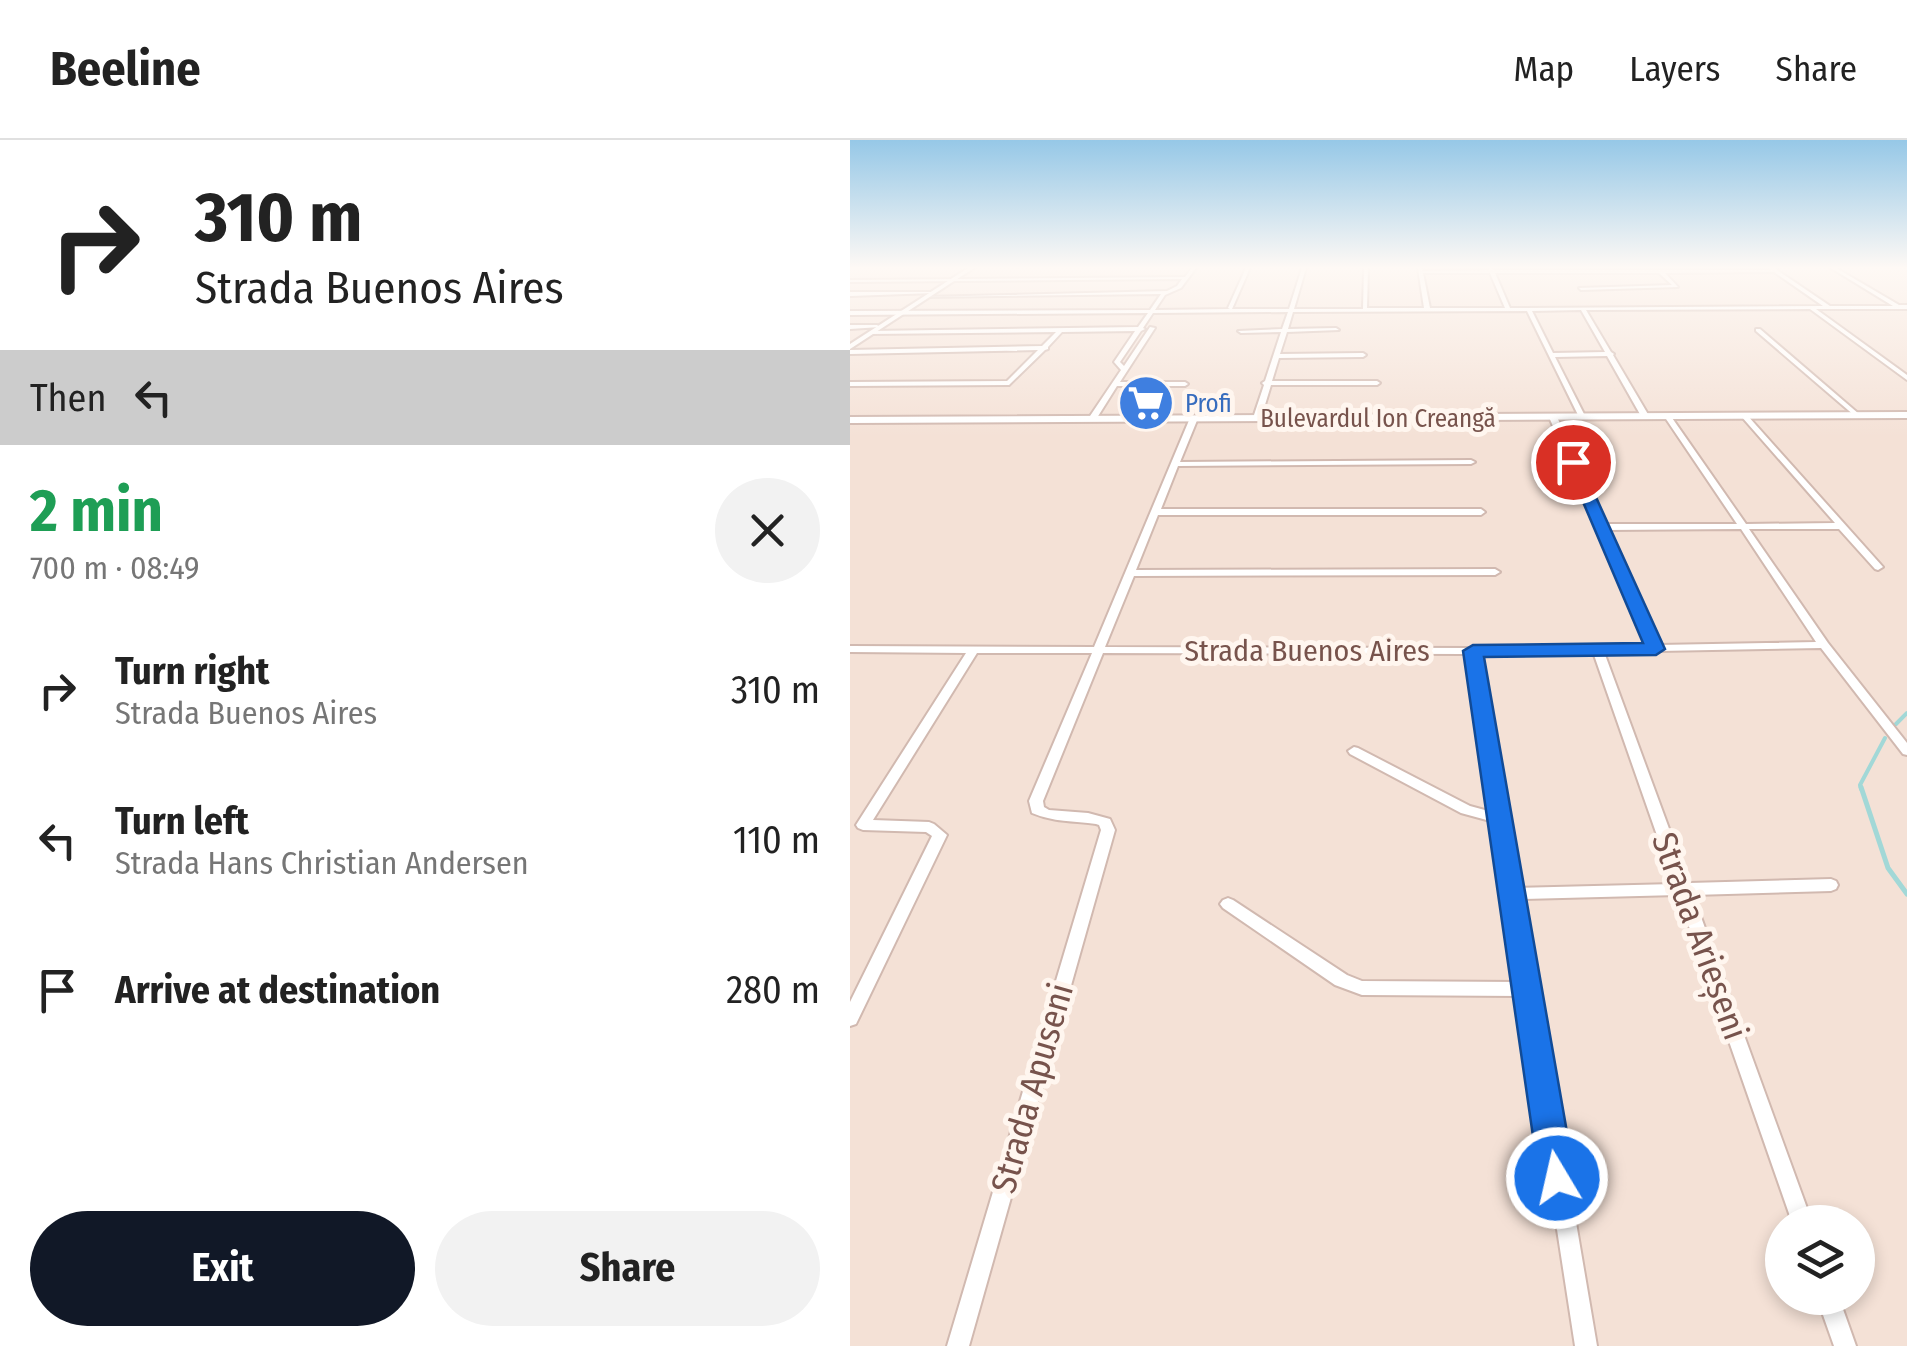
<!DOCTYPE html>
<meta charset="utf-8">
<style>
body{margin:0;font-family:"Fira Sans Condensed",sans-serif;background:#f2f2f2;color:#222;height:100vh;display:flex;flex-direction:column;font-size:38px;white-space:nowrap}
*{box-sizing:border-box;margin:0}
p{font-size:32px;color:#767676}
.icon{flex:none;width:55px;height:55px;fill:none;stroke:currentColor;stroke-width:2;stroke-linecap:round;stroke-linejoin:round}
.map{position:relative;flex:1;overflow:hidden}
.details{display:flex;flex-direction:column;background:#fff;width:850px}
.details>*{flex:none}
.guide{background:#fff;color:#222;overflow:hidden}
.controls{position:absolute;left:915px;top:1065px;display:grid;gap:20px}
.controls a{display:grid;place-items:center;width:110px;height:110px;border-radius:50%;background:#fff;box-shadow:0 5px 15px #0003;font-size:50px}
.pin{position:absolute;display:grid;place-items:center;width:85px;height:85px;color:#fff;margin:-42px;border:5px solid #fff;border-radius:50%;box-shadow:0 2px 10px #0007}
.me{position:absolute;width:110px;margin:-55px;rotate:351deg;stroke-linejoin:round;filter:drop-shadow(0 0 8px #0008)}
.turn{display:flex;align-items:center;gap:35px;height:210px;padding:0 30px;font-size:45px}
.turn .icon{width:130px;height:130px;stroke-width:2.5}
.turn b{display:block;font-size:70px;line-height:85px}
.then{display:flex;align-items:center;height:95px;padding:0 30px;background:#0003;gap:20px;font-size:38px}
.round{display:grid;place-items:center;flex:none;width:105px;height:105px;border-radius:52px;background:#f2f2f2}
.summary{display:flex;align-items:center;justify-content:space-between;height:170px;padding:0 30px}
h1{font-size:60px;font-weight:700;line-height:75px;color:#1e9e55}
.cta{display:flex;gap:20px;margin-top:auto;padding:20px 30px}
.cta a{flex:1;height:115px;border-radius:60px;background:#111827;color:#fff;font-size:40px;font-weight:700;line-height:115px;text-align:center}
.cta a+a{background:#f2f2f2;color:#222}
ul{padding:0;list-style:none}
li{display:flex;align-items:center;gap:30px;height:150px;padding:0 30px}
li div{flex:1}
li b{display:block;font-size:38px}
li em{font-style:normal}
header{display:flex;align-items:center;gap:60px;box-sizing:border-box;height:140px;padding:0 50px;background:#fff;border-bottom:2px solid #e0e0e0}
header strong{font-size:48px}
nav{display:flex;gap:55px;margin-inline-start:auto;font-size:35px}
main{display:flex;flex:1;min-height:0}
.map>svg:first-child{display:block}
.residential{fill:#f4e1d6;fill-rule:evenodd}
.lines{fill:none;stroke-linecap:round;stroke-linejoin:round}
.stream-far1{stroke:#a2d8d7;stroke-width:4}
.stream{stroke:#a2d8d7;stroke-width:5}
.minor-casing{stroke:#d1b9b0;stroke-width:4}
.tertiary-casing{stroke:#d1b9b0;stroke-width:4}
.minor{fill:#fff;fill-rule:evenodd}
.tertiary{fill:#fff;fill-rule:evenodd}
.route{fill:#1a73e8;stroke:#114b97;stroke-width:2.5}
.labels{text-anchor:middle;stroke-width:10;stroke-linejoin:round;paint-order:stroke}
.far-shop-label{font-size:25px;fill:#366cbe;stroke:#fff6ef;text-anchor:start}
.far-street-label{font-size:25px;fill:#77534c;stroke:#fff6ef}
.street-label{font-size:30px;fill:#77534c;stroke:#fff6ef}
.near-street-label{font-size:35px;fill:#77534c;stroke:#fff6ef}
</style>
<header>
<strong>Beeline</strong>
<nav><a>Map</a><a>Layers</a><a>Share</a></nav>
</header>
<main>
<section class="details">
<div class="guide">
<div class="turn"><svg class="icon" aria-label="right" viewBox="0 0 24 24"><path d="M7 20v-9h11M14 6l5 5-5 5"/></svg><div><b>310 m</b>Strada Buenos Aires</div></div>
<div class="then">Then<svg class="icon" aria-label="left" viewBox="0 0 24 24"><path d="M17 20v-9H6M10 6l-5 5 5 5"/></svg></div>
</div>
<div class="summary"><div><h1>2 min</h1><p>700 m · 08:49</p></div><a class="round"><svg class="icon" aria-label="close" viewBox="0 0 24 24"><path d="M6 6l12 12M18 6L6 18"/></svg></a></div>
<ul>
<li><svg class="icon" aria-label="right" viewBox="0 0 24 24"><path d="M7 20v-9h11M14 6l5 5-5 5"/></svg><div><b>Turn right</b><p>Strada Buenos Aires</p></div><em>310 m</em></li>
<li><svg class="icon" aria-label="left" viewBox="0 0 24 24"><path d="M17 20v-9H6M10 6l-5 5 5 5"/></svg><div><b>Turn left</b><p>Strada Hans Christian Andersen</p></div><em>110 m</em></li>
<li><svg class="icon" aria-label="arrive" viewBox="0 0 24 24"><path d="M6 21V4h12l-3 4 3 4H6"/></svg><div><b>Arrive at destination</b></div><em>280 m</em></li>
</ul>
<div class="cta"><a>Exit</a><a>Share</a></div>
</section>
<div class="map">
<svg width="1057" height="1206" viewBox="0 0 1057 1206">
<rect width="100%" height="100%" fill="#fcf1e8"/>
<!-- residential -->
<path class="residential" d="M8,128H1057V1206H0V132ZM932,1082H1008V1158H932Z"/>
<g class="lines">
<!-- stream-far1 -->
<path class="stream-far1" d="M1046,584L1057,573
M1011,649L1010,645L1035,598"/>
<!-- stream -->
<path class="stream" d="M1011,647L1038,728L1057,754"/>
<!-- minor casing -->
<g class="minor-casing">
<path id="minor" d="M342,128H346L331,148L315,155L305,170L380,169L378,168L396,128H400L382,169H439L452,128H456L444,169H513L514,128H518L517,168H574L568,128H572L573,131L639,130L640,128L644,130H920L919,128H924L980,166H1043L981,128H986L1049,165H1057V169H966L1057,235V240L960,169L736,170L761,212L764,214L763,215L799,276L795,278L791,276L757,216L705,217L735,276L729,277L677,171L443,172L438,189L486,188L489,190L437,192L430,214L513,213L516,215L513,217L429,218L422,241H527L530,243L527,245H421L411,278L407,280L403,278L414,245L412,243L415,241L431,192L391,193L388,191L432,189L438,172L303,173L293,188L295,189L291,191L270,222L274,226L300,187L305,188L270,242H335L338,244L335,246H267L245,281H242L238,279L271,230L264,222L285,191L212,192L198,207V209L195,210L159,245L0,246V242L157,241L188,210L0,214V210L192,206L206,192L19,194L21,191L288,187L298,173L0,175V171L300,170L311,154L74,157L317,151L327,146L332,139L0,142V140L335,137ZM924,132L973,166L660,168L645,133H809L822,145L729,148L731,150L828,147L815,133ZM573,133H640L655,168H580ZM731,170L755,212L703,213L682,171Z
M0,152H82L84,153L0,156Z
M0,185H27L30,187L0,189Z
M906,189H910L1009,274V276H1005L906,191Z
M818,274L820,275L896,384L985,383L891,276L897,275L1033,427L1028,430L1025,429L989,389H899L978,503L1057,603V615L1053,614L971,508L754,512L839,743L981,739L986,741L988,745L986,749L981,751L843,755L962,1082H942L828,755L671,759L747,1206H725L671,856L512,855L485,845L373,768L370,764L373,760L378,758L383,760L497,835L512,841L669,842L644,682L611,673L500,614L498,611L504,607L508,608L620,666L642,672L618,514L253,513L193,661L194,667L199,670L238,673L260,679L265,690L119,1206H97L251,690L249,685L246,684C224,681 203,682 182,673L179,661L242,513H127L23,680L79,682L84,684L97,695L6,884L0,886V862L82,696L76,692L13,690L8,688L6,685L116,513L0,512V506L244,507L340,278L344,276L348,278L330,322L621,320L625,322L621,324L328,326L311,369H631L635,372L631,375H308L286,430L645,429L650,432L645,435L284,436L255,507L623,508L798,505L699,277L703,275L707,277L755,384H887L814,276ZM891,389L966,502L808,505L757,390ZM743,512L824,744L669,748L629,514Z
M967,1158H989L1006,1206H984Z"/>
</g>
<!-- tertiary casing -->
<g class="tertiary-casing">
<path id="tertiary" d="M118,128H124L0,209V204Z
M1057,272V278L0,283V277Z"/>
</g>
<!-- minor -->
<use href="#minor" class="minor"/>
<!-- tertiary -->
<use href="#tertiary" class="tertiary"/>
</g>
<!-- sky -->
<linearGradient id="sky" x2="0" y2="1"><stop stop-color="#96c8e7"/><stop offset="0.43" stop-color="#fef9f5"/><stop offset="1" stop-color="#fef9f5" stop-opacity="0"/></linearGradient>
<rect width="1057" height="297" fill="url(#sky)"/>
<!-- route -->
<path class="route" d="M723,318L730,322L815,509L806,515L634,517L725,1038L720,1051L707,1056L695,1051L689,1038L613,511L623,505L793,503L716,322Z"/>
<!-- icons -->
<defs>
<g id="supermarket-disc" transform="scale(2.875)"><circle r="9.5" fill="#3f7fe0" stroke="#fff6ef"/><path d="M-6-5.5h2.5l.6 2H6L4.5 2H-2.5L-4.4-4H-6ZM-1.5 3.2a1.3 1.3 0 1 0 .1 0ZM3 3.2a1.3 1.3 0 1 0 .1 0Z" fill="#fff"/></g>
</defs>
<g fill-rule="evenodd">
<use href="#supermarket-disc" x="296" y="263"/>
</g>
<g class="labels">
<!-- far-shop labels -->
<g class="far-shop-label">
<text x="335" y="272">Profi</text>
</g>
<!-- far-street labels -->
<g class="far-street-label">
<text x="528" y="287">Bulevardul Ion Creangă</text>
</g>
<!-- street labels -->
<g class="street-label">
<text x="457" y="521">Strada Buenos Aires</text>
</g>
<!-- near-street labels -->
<g class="near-street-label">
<text transform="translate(850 796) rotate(70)" y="12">Strada Arieșeni</text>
<text transform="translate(182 948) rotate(-74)" y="12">Strada Apuseni</text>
</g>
</g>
</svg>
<div class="controls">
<a><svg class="icon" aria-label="layers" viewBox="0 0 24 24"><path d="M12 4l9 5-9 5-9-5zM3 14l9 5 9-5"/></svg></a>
</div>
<div class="pin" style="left:723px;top:322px;background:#d93025"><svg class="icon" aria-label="arrive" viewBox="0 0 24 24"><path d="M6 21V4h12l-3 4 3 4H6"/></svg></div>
<svg class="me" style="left:707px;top:1038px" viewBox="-20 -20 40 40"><circle r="17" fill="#1a73e8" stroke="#fff" stroke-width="3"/><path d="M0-11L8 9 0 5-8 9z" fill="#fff"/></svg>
</div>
</main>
